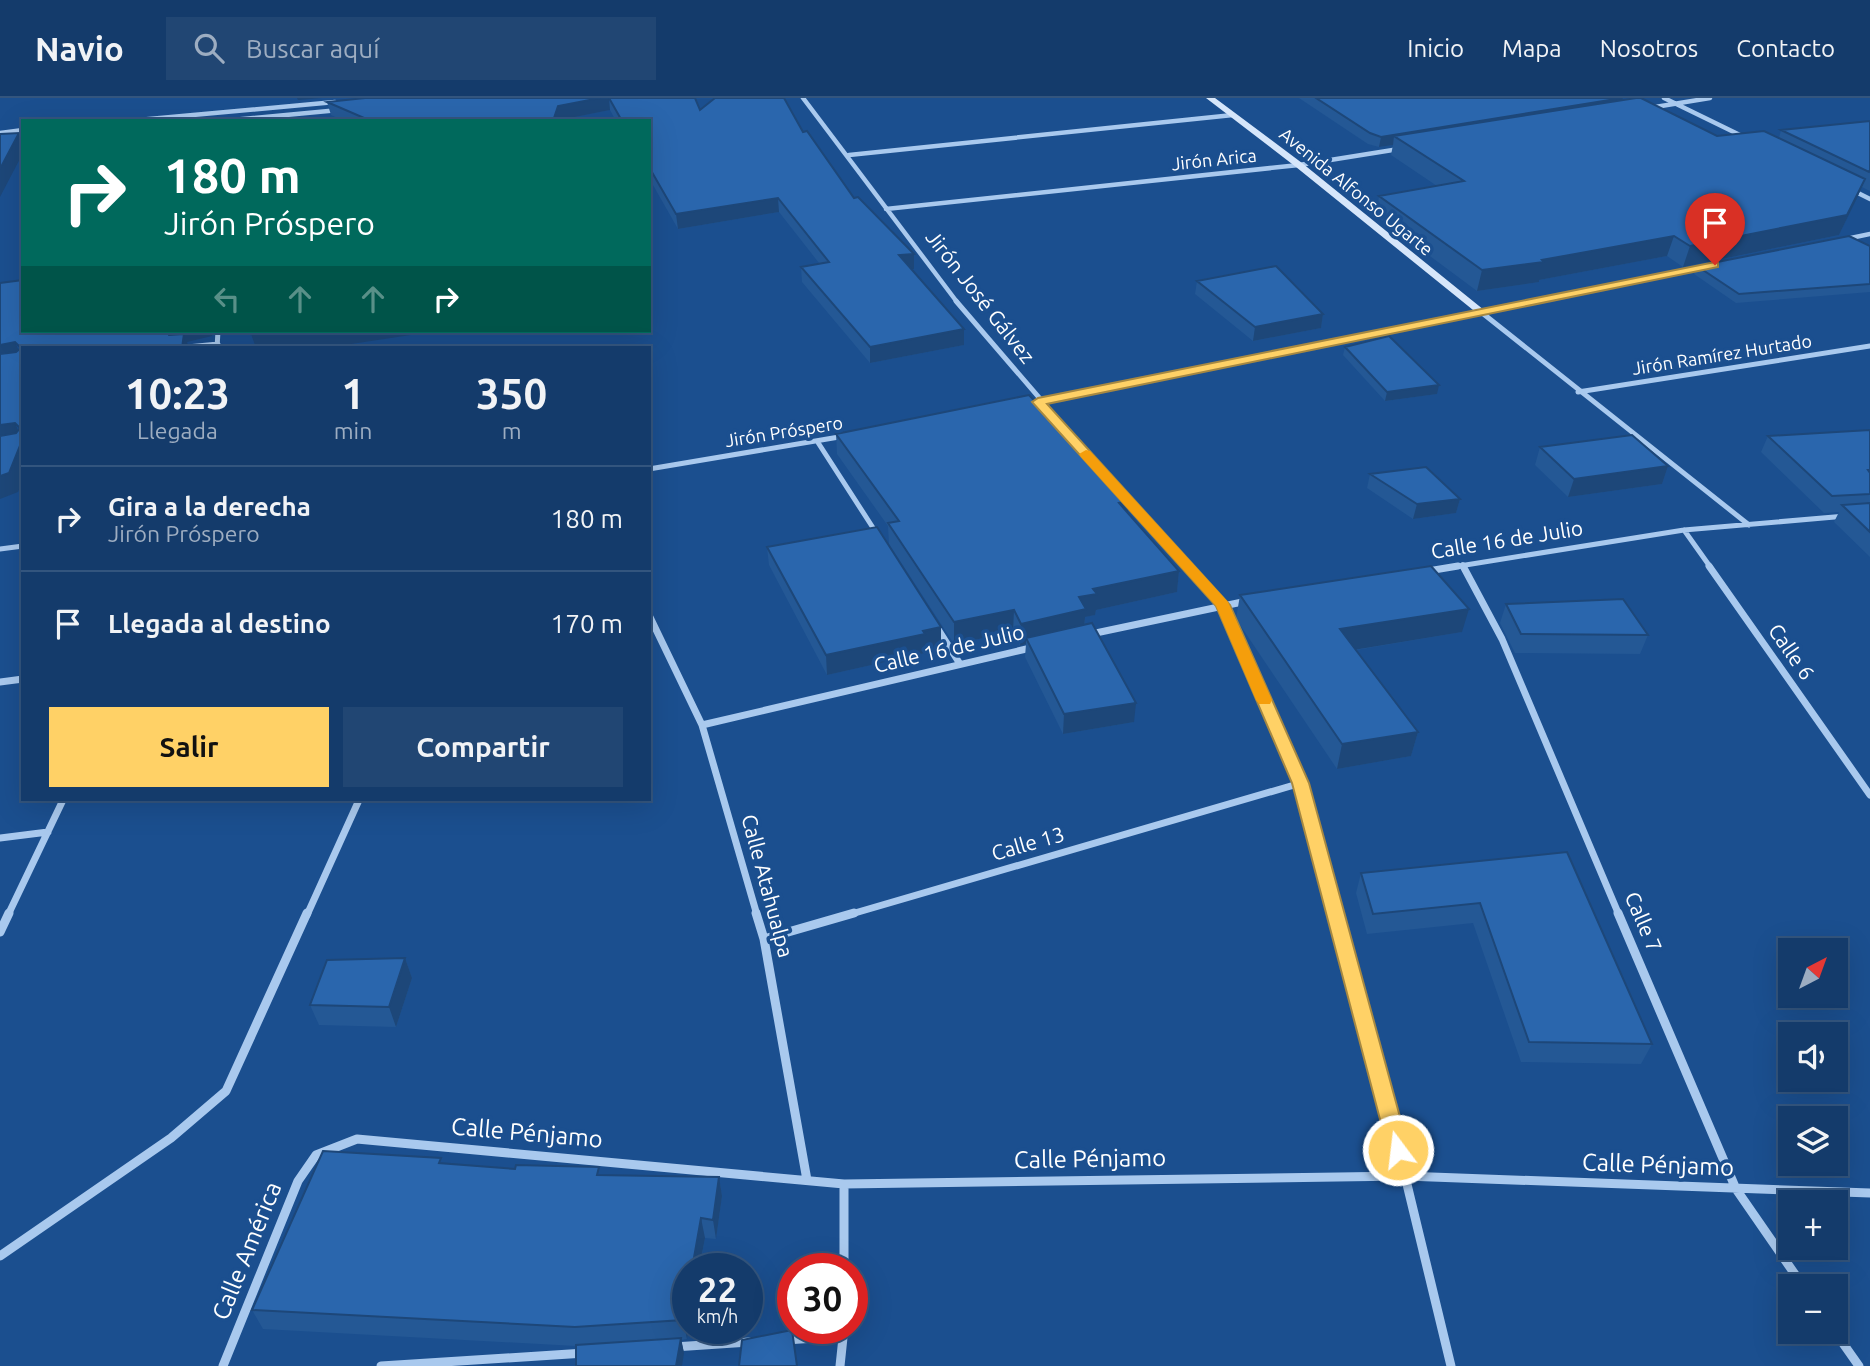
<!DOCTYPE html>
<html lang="es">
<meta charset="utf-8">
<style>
body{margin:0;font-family:Ubuntu,sans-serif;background:#214673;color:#f1f3f6;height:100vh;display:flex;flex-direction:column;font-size:26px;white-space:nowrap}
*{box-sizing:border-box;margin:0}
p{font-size:23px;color:#9dadc1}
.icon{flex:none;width:38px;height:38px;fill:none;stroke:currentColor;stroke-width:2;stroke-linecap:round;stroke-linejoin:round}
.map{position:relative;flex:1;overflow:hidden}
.panel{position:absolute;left:21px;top:248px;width:630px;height:455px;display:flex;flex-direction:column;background:#143b6b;border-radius:0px;box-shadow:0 7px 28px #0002,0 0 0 2px #33557e}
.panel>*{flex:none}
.top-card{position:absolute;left:21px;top:21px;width:630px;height:214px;border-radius:0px;box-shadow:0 7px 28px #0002,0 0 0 2px #33557e;background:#00695c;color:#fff;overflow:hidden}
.needle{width:46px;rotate:41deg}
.controls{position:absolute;left:1778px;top:840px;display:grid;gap:14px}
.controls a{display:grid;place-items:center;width:70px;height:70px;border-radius:0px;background:#143b6b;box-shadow:0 7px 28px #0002,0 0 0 2px #33557e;font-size:35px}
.speed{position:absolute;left:672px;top:1155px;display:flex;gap:14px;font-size:35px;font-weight:700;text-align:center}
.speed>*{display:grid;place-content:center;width:91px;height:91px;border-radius:50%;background:#143b6b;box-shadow:0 7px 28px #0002,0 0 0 2px #33557e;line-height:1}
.speed small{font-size:18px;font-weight:400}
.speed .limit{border:10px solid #d22;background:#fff;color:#111}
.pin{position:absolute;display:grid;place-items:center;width:60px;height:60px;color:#fff;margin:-72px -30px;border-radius:50% 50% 50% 0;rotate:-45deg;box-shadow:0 0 7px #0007}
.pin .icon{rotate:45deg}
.me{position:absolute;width:77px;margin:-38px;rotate:345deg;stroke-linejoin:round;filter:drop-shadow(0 0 5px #0008)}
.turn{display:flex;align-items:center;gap:24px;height:147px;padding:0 28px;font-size:32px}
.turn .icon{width:91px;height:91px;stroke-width:2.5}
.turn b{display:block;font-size:49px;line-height:60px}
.lanes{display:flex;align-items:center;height:66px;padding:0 28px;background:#0003;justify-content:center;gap:35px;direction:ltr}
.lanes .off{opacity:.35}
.eta{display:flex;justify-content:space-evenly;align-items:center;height:119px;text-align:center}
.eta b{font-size:42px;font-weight:600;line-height:49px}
.cta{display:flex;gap:14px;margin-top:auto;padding:14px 28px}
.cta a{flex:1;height:80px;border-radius:0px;background:#ffd166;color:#111;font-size:28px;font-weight:600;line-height:80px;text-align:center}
.cta a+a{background:#214673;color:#f1f3f6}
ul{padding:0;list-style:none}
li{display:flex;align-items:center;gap:21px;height:105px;padding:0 28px;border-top:2px solid #33557e}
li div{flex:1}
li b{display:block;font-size:26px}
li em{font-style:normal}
header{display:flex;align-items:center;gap:42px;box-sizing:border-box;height:98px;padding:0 35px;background:#143b6b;border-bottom:2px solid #33557e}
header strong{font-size:33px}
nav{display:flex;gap:38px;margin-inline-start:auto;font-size:24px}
.search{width:490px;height:63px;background:#214673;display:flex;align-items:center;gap:18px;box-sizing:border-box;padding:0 24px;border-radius:0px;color:#9dadc1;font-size:26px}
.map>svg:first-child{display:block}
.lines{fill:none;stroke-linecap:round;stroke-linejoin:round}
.street-far3{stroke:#a9c9ee;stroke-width:4.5}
.street-far2{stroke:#a9c9ee;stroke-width:5}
.street-far1{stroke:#a9c9ee;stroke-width:7}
.street{stroke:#a9c9ee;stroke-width:9}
.secondary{fill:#d6e6fa;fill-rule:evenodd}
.wall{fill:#245895}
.shaded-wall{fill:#1d4779}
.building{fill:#2a66ad;stroke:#1d4779;stroke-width:2}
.route{fill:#ffd166;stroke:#a68842;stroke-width:2}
.slow{fill:#f59e0b}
.labels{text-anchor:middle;stroke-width:7;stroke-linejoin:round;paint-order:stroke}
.far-street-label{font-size:18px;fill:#fff;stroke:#1b4f8f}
.street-label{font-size:21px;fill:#fff;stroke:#1b4f8f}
.near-street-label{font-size:24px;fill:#fff;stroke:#1b4f8f}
</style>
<header>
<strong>Navio</strong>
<div class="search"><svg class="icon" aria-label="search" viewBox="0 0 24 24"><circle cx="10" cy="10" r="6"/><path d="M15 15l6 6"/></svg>Buscar aquí</div>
<nav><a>Inicio</a><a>Mapa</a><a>Nosotros</a><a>Contacto</a></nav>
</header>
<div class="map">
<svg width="1870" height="1268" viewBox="0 0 1870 1268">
<rect width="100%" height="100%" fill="#1b4f8f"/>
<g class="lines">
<!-- street-far3 -->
<path class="street-far3" d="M803,0L957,204
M1664,0L1744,39
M1649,10L1710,0
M127,23L335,4
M221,23L339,12
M0,35L23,32
M849,57L1233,17
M1852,92L1870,101
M886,111L1299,67L1399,51
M1846,141L1870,136
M1529,204L1704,169"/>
<!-- street-far2 -->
<path class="street-far2" d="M956,203L1116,389
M1481,214L1749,427
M177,250L218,246
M217,250L218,233
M1578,294L1870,248
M1036,304L1538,203
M817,343L877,436
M649,371L845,338
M1124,398L1189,470
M1684,432L1711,470
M0,451L23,448
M1462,467L1464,470
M1447,470L1684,432L1846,418"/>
<!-- street-far1 -->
<path class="street-far1" d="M1188,468L1223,507L1301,685L1336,817
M1463,468L1502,541L1619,817
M1709,468L1870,697
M1428,473L1458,468
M649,517L702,627L757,817
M936,528L960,566
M1091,536L1247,503
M0,584L23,581
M702,627L1035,549
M0,740L48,734
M8,817L63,702
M307,817L359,702
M848,817L1301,685"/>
<!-- street -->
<path class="street" d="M756,815L764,841L807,1082
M1335,815L1405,1078L1451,1268
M1618,815L1736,1091L1803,1188
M0,834L9,815
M764,841L854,815
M844,1086V1171
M0,1158L171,1040L226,993L307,815
M1835,1234L1859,1268
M786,1242L844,1238
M674,1249L749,1244
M223,1268L298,1083L316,1057L357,1041L844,1086L1405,1078L1870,1095
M381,1268L585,1255
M840,1268L844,1230"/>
<!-- secondary -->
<path class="secondary" d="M1206,0H1215L1302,65L1484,212V216H1478L1296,69Z"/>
</g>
<!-- wall -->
<path class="wall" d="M365,0H695L700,12L803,34L854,100L914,156V171H911L964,247L870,265L802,184L801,169L819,165L779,114L678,131L649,80V23H616L610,12L560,22V23H344L331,17L327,4Z
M1299,0H1623V2L1717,38L1779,40L1781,32L1870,23V93L1862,89L1861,91L1839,137L1683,169L1667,158L1539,182V184L1477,193L1376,118L1379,98L1437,88L1391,57L1393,47L1379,49L1368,46Z
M1870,148V194L1736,205L1694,176L1697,168Z
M1197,183L1323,216L1321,230L1253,243L1195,196Z
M1345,249L1437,296L1385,303L1343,257Z
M1870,332V459L1834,424L1839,414L1824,415L1761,354L1768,338Z
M836,336L1128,415L1179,473L1177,494L1096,512L1095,517L1085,519V526L1134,624L1063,636L1025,559L1026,546L1020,548L1013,534L954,546L889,446L888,428L837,356Z
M1540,349L1668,368L1662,386L1568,399L1535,367Z
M1370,376L1460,401L1456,415L1413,421L1367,390Z
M767,449L941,529V548L925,552V555L827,577L769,467Z
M1240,497L1462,534L1356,552L1418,634L1411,658L1337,671L1236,521Z
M1506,506L1648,537L1640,556L1515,555L1500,525Z
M1567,754L1652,946L1641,966L1521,964L1473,825L1367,836L1356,795L1361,775Z
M405,860L412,880L396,929L319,927L310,907Z
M443,1065L601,1077L719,1079L722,1098L716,1141L705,1140L687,1241L681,1242L684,1255L576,1248L263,1231L252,1212Z"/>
<!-- shaded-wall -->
<path class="shaded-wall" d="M297,0H322L298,2Z
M600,0H609L610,12L560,22V23H553L558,8Z
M1623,0L1620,10L1394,38L1393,47L1379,49L1381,39Z
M19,35L23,43V55L0,99V71Z
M1865,81L1857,100L1839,137L1683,169L1690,148Z
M778,100L779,114L678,131L676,116Z
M1674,138L1667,158L1539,182V184L1477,193L1482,172Z
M914,156V171L899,172V157Z
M1323,216L1321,230L1253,243L1255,229Z
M964,231V247L870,265V249Z
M167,233H213L212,238L187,244L189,250H182L173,247Z
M274,233H437L325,250H256L251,236Z
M15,244L23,262L0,265V247Z
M1439,287L1437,296L1385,303L1387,294Z
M15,325L22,342L23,340V381L18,394L0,401V327Z
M1668,368L1662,386L1568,399L1574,381Z
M1460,401L1456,415L1413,421L1417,406Z
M1129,403L1127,424L1119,405Z
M1179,473L1177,494L1096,512L1095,517L1085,519L1084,533L1026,540V546L1020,548L1021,526L1079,499L1093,491Z
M1469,511L1462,534L1335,555L1340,531Z
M1014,512L1013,534L954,546V524Z
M941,529V548L925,552V555L827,577L826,557Z
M1136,605L1134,624L1063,636L1064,616Z
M1418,634L1411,658L1337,671L1342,646Z
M405,860L412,880L396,929L389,909Z
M719,1079L722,1098L716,1141L713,1122Z
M701,1120L705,1140L699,1171H692Z
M688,1195V1230H689L687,1241L683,1222Z
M681,1240L684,1255L682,1268H676Z"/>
<!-- building -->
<path class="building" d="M365,0H600L558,8L553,23H371L327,4Z
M609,0H695L700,12L715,0H784L803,34L807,33L854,100L858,99L914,156L899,157L964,231L870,249L801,169L829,164L778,100L676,116L649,69V23H622Z
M1316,0H1622L1381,39L1370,35Z
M1636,0H1641L1717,38L1764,33L1865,81L1847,117L1690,148L1674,138L1542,162L1544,164L1482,172L1379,98L1464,83L1394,38Z
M1870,23V72L1869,74L1781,32Z
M19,35L0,71V36Z
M1849,138L1870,148V186L1739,196L1697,168Z
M1276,168L1323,216L1255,229L1197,183Z
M23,182V233H167L169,237L184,236L182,250H23V340L9,375L0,378V338L16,335L20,330L15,325L0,327V256L16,254L21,250L15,244L0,247V185Z
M251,233H274L251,236Z
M1389,238L1439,287L1387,294L1345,249Z
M1029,297L1129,403L1119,405L1179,473L1093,491L1097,496L1079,499L1086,511L1021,526L1014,512L954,524L888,425L899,423L836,336Z
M1870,332V372H1868L1870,375V396L1832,398L1768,338Z
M1632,337L1668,368L1574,381L1540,349Z
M1426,369L1460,401L1417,406L1370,376Z
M1870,405V434L1842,407Z
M877,429L941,529L923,533L925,536L826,557L767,449Z
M1431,468L1469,511L1340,531L1418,634L1342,646L1240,497Z
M1623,501L1648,537L1521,536L1506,506Z
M1092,525L1136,605L1064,616L1026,540Z
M1567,754L1652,946L1529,944L1480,805L1373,816L1361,775Z
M405,860L389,909L310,907L327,862Z
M323,1053L441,1060L439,1065L515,1071L516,1067L599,1069L597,1077L719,1079L713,1122L701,1120L692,1171H688V1195L683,1222L575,1229L252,1212Z
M792,1232L797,1268H739L742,1242Z
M681,1240L676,1268H576V1247Z"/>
<!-- route -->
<path class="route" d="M1715,164L1718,165V169L1047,306L1230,507L1309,685L1409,1052L1406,1058L1398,1061L1391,1058L1388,1052L1292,685L1216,508L1032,304L1038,300Z"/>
<!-- slow -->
<path class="slow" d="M1086,352L1090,353L1228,504L1272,602L1270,606H1259L1256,602L1216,508L1081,359L1079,356Z"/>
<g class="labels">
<!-- far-street labels -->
<g class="far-street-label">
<text transform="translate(1214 62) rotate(-6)" y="6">Jirón Arica</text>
<text transform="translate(1356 94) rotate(39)" y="6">Avenida Alfonso Ugarte</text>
<text transform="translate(1722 257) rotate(-9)" y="6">Jirón Ramírez Hurtado</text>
<text transform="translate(784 334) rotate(-9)" y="6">Jirón Próspero</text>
</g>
<!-- street labels -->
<g class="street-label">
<text transform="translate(980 199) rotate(52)" y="7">Jirón José Gálvez</text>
<text transform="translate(1507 442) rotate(-9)" y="7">Calle 16 de Julio</text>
<text transform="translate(949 551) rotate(-13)" y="7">Calle 16 de Julio</text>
<text transform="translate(1791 554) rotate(55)" y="7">Calle 6</text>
<text transform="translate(1028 746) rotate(-16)" y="7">Calle 13</text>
<text transform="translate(767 788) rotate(75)" y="7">Calle Atahualpa</text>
<text transform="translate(1643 824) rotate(67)" y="7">Calle 7</text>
</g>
<!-- near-street labels -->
<g class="near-street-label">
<text transform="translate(527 1035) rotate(5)" y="8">Calle Pénjamo</text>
<text transform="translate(1090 1061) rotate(-1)" y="8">Calle Pénjamo</text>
<text transform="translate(1658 1067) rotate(2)" y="8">Calle Pénjamo</text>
<text transform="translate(247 1153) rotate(-68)" y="8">Calle América</text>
</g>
</g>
</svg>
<div class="controls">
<a><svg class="needle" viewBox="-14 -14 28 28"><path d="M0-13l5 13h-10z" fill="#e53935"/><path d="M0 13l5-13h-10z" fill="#9dadc1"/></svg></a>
<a><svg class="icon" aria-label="sound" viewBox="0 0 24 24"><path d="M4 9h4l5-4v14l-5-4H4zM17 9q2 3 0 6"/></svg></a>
<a><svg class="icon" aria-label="layers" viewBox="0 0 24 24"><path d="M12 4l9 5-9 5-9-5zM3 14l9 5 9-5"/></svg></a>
<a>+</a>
<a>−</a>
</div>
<div class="speed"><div>22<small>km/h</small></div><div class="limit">30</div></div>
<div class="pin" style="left:1715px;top:167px;background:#d93025"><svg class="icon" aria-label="arrive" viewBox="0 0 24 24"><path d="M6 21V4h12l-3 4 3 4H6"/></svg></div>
<svg class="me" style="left:1398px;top:1052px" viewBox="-20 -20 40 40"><circle r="17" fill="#ffd166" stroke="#fff" stroke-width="3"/><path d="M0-11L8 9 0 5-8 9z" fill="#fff"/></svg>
<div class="top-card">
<div class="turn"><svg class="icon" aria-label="right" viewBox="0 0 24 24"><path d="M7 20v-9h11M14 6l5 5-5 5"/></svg><div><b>180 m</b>Jirón Próspero</div></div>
<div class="lanes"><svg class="icon off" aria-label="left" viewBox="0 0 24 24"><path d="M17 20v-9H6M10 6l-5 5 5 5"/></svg><svg class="icon off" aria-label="ahead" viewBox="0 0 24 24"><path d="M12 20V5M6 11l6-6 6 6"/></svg><svg class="icon off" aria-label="ahead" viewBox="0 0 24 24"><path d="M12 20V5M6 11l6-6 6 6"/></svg><svg class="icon" aria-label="right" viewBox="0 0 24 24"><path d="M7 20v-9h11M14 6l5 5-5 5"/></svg></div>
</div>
<section class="panel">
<div class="eta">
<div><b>10:23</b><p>Llegada</p></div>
<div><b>1</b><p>min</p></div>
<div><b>350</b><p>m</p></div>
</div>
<ul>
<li><svg class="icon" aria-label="right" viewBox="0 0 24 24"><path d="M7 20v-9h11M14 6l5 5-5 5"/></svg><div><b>Gira a la derecha</b><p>Jirón Próspero</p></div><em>180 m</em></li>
<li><svg class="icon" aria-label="arrive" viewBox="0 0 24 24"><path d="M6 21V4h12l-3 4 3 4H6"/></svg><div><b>Llegada al destino</b></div><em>170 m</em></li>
</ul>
<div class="cta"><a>Salir</a><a>Compartir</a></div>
</section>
</div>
